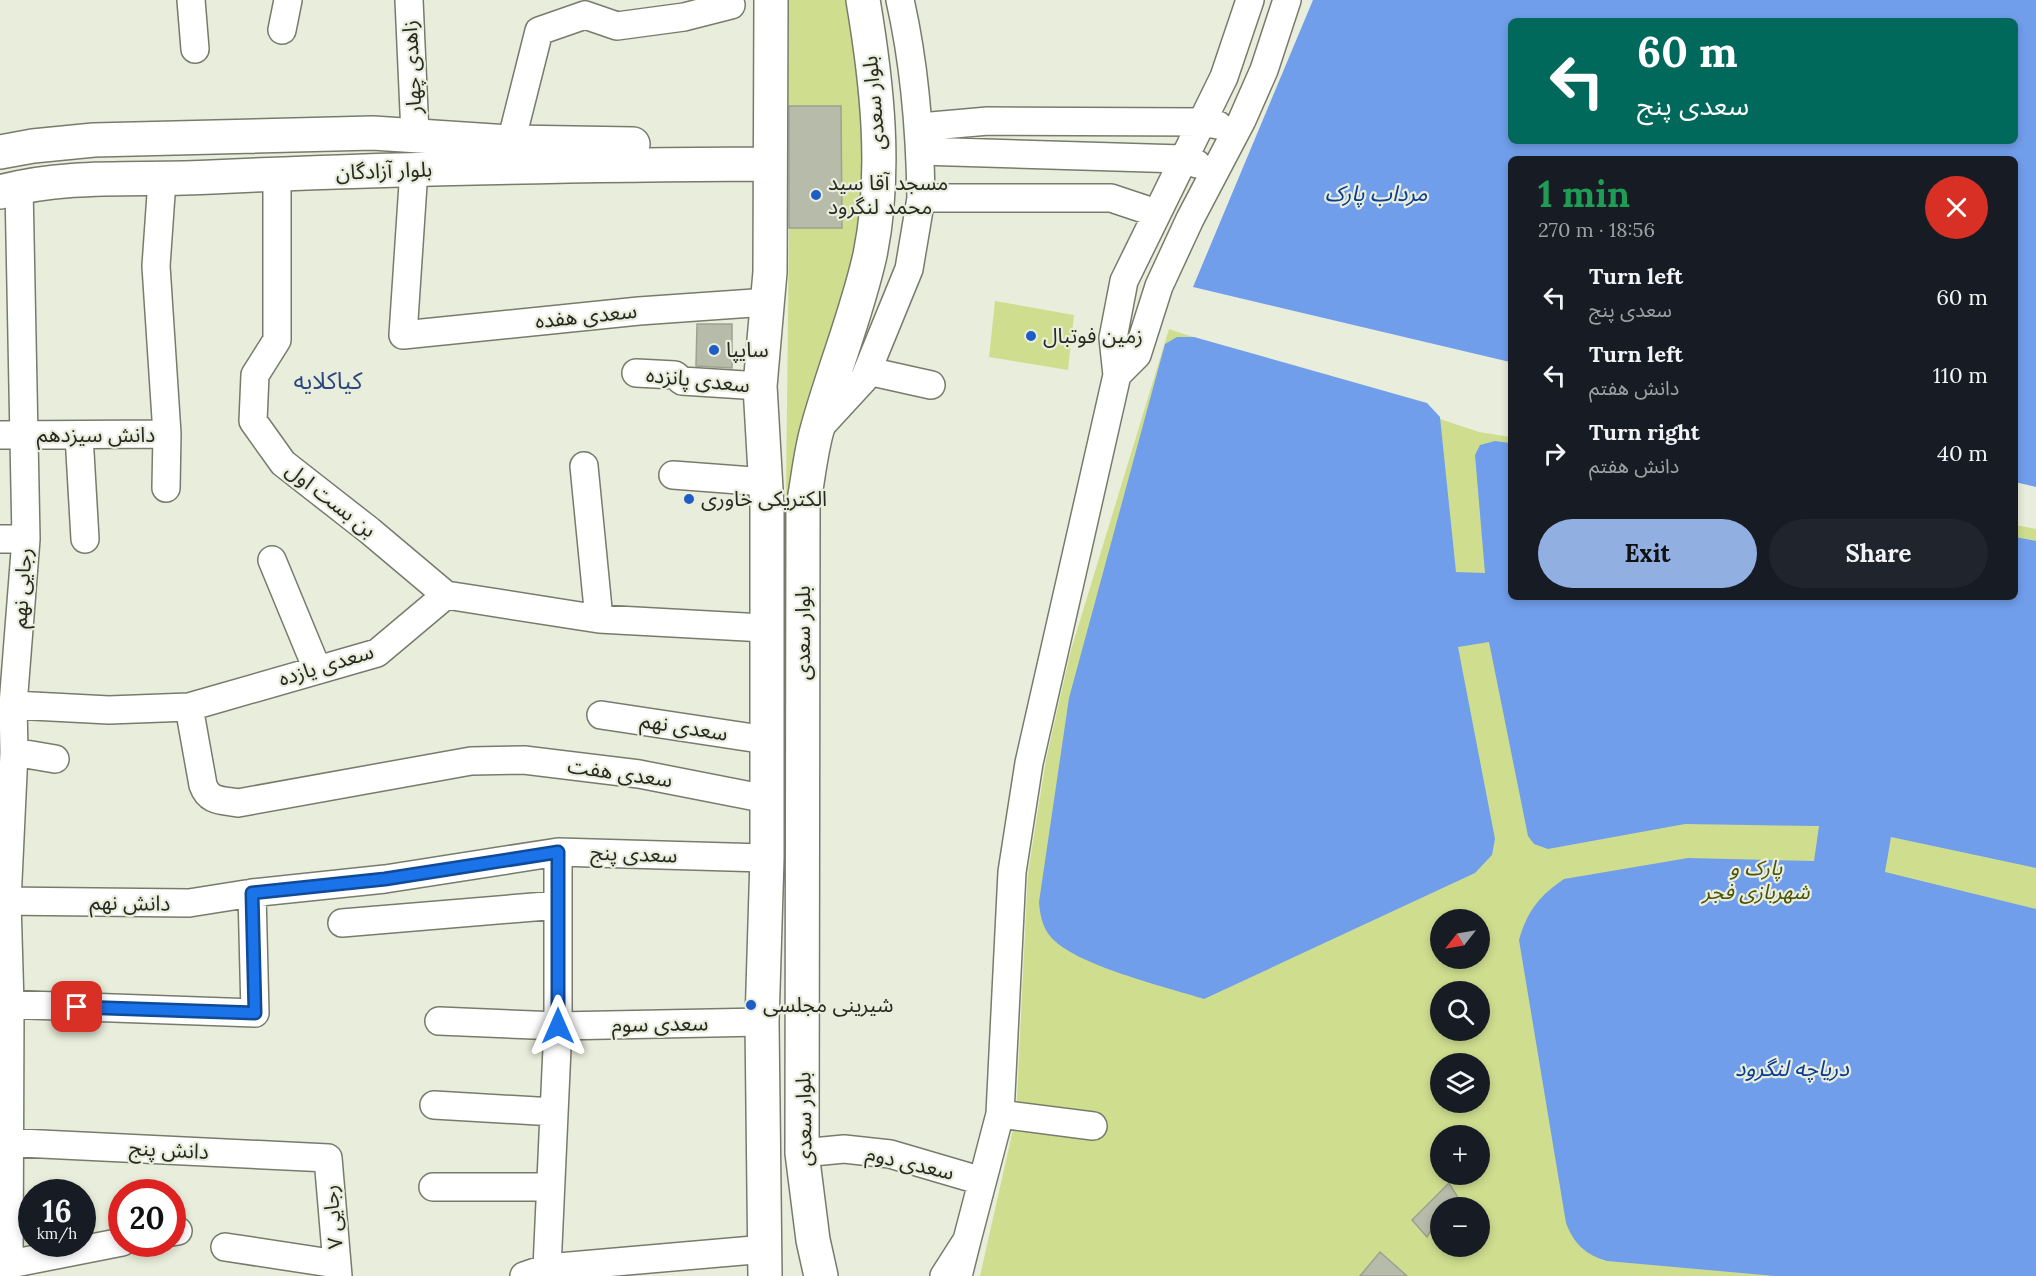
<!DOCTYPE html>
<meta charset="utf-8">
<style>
body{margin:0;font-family:Lora,"Noto Sans Arabic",serif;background:#20242c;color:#f1f3f6;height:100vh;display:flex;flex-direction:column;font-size:22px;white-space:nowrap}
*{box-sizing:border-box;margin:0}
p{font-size:20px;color:#9ea1a6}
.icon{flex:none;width:33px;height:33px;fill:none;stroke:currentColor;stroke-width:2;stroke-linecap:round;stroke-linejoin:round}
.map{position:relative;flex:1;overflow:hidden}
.side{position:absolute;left:1508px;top:156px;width:510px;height:444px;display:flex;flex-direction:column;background:#171b24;border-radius:9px;box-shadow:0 3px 9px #0003}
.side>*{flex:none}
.top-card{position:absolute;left:1508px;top:18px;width:510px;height:126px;border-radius:9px;box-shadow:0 3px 9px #0003;background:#00695c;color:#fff;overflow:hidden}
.needle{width:39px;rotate:239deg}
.tools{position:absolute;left:1430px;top:909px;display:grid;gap:12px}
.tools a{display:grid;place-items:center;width:60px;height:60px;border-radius:50%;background:#171b24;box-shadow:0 3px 9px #0003;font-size:30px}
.speed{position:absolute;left:18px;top:1179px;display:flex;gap:12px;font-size:30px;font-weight:700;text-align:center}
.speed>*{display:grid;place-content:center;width:78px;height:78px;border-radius:50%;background:#171b24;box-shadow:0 3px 9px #0003;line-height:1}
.speed small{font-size:15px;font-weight:400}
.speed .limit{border:9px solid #d22;background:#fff;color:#111}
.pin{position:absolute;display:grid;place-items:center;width:51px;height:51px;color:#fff;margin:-26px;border-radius:12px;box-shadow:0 3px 9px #0006}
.me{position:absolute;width:66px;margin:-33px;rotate:0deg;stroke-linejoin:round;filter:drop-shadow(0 0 4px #0008)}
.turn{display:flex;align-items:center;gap:21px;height:126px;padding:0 30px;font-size:27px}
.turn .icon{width:78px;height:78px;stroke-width:2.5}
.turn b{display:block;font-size:42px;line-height:51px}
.round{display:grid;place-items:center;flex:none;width:63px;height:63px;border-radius:32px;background:#20242c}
.headline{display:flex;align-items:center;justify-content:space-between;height:102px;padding:0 30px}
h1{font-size:36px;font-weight:800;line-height:45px;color:#1e9e55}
.cta{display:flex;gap:12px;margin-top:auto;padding:12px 30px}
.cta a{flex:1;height:69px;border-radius:36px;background:#92afe1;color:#111;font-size:24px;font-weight:800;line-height:69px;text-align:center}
.cta a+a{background:#20242c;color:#f1f3f6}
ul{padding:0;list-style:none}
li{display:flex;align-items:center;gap:18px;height:78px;padding:0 30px}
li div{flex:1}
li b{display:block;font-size:22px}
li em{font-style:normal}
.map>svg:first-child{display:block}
.green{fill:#cfdd8f;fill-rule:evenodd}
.water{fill:#719eeb;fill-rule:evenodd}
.building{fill:#b7bba9;stroke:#9ea190;stroke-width:1.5}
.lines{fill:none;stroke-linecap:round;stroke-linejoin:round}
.minor-casing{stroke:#787b6b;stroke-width:30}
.highway-casing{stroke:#787b6b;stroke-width:36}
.minor{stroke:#fff;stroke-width:27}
.highway{stroke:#fff;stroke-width:33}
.route-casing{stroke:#114b97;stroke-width:15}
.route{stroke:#1a73e8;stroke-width:10}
.poi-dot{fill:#1e5cc8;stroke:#e9eddb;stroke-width:2}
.labels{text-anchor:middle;stroke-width:4.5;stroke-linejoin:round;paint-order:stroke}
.street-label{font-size:21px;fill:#272821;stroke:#e9eddb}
.poi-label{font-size:21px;fill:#272821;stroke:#e9eddb;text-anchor:start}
.park-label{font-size:21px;font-style:italic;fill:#4a5308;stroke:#e9eddb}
.water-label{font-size:22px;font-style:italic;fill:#083c94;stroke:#e9eddb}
.quarter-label{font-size:24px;fill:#29487f;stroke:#e9eddb}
</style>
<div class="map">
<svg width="2036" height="1276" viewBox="0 0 2036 1276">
<rect width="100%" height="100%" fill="#e9eddb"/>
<!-- green -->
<path class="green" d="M783,0H845L866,127V207L843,298L824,353L805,421L793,497L786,494L789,228L842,227L841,106L785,107Z
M995,301L1074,315L1068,370L989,357Z
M1169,329L1479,432L1510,437V597H2014L2015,525L2036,529V1276H980L1016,1116L1028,873L1046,760L1071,650ZM1440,920H1479V958H1440ZM1440,992H1479V1030H1440ZM1440,1064H1479V1102H1440ZM1440,1136H1479V1174H1440ZM1440,1208H1479V1246H1440Z"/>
<!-- water -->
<path class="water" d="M1313,0H2036V487L2015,482L2014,159H1510V362L1193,287ZM1510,21H2014V141H1510Z
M1177,337H1194L1427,403L1440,417L1456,572L1485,573L1475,455L1480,445L1495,441L1510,443V597H2014L2015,537L2036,541V868L1891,837L1885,872L2036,909V1276H1775L1607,1261C1586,1255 1574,1244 1566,1223L1519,940C1527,911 1540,895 1564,879L1688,858L1814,861L1819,826L1685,824L1548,849L1534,844L1528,836L1489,642L1458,647L1495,839L1492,855L1475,873L1204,999C1167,987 1073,965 1050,936C1042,926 1040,914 1039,902L1069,698L1165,344Z"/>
<!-- building -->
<path class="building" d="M789,106H841L842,228H789Z
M697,324H732V368L696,366Z
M1449,1183L1460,1201L1450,1208H1440V1215L1427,1237L1412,1220Z
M1380,1252L1407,1276H1360Z"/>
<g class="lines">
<!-- minor casing -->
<g class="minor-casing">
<path id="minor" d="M191,0L195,49
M409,0L415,134
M900,0C915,66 920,131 921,198
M1250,0L1224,77L1124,281L1113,338L1117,375L1137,355L1159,286L1190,219L1242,120L1264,70L1287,0
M585,15L617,26L684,17L731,5
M282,30L288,0
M920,127L988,121L1203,122L1218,125
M511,142L539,31L585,15
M920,151L1182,159L1197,164
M414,169L403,335L639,311L768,302
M277,174V340L255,375L253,421L283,463L370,531L446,595
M162,180L156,266L167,434L166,488
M868,371L931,385
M636,373L675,375L682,381L760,386
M817,430L864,379L909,269L921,198H1111L1156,213
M0,435L167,434
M79,435L85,539
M584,466L599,619
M673,475L766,482
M0,539H26
M272,560L317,669
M13,705L109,710L189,707L377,653L446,595L599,619L765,628
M189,707L203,785C209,802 221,800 238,803L471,761L524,760L639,774L767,799
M601,715L767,740
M14,752L55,759
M0,901L189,903L252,893L385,879L558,852L767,858
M342,923L558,905
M0,1004L255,1013L252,893
M439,1021L558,1026L762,1022
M434,1105L554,1112
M1000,1114L1093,1126
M0,1142L328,1158L338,1276
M802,1153L844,1149L890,1154L982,1181
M433,1187H550
M172,1232L178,1231
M967,1240L1000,1114L1012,872L1029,763L1117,375
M225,1247L337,1264
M0,1266L122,1242
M547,1268L558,1026V852
M9,1276L10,1005L7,902L14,752L13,705L26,539L19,187
M524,1276L547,1268L765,1249
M944,1276L967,1240L958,1276"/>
</g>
<!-- highway casing -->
<g class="highway-casing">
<path id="highway" d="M0,152L33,146L94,140L373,133L511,142L633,144
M0,192C69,173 142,181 212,177C398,168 584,165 770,164
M765,1276L762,1022L767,858V507L760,386L770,272L771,0
M821,1276L813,1240L802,1153L803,506C808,481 810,455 817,430C833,371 857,314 870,255C887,172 877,83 863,0"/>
</g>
<!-- minor -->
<use href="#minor" class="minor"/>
<!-- highway -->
<use href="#highway" class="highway"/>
</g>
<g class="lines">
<!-- route casing -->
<g class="route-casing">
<path id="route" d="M77,1007L255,1013L252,893L385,879L558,852V1026"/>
</g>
<!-- route -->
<use href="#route" class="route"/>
</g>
<!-- markers -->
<g class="poi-dot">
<circle cx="816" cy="195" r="6"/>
<circle cx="1031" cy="336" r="6"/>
<circle cx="714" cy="350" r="6"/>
<circle cx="689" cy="499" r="6"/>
<circle cx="751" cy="1005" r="6"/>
</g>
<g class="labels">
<!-- street labels -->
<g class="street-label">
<text transform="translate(412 67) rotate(-93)" y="7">زاهدی چهار</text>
<text transform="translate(874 103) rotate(-95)" y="7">بلوار سعدی</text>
<text transform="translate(384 171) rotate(-2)" y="7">بلوار آزادگان</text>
<text transform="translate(586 316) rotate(-6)" y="7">سعدی هفده</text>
<text transform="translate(698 380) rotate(6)" y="7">سعدی پانزده</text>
<text x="96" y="442">دانش سیزدهم</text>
<text transform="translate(331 500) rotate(38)" y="7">بن بست اول</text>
<text transform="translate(22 588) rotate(-86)" y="7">رجایی نهم</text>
<text transform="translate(803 633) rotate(-90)" y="7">بلوار سعدی</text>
<text transform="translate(326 665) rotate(-17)" y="7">سعدی یازده</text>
<text transform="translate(684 727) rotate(9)" y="7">سعدی نهم</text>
<text transform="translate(620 773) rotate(8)" y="7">سعدی هفت</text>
<text transform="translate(634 854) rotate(2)" y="7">سعدی پنج</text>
<text transform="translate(130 903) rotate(1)" y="7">دانش نهم</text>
<text transform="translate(660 1024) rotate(-1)" y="7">سعدی سوم</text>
<text transform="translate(804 1119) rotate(-91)" y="7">بلوار سعدی</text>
<text transform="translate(169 1150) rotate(3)" y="7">دانش پنج</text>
<text transform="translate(910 1163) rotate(13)" y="7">سعدی دوم</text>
<text transform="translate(333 1217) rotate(-95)" y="7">رجایی ۷</text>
</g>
<!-- poi labels -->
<g class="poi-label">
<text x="828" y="190">مسجد آقا سید<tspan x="828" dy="24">محمد لنگرود</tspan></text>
<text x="1043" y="343">زمین فوتبال</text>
<text x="726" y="357">سایپا</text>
<text x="701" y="506">الکتریکی خاوری</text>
<text x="763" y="1012">شیرینی مجلسی</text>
</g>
<!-- park labels -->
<g class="park-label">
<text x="1756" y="875">پارک و<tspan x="1756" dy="24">شهربازی فجر</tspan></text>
</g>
<!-- water labels -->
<g class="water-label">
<text x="1376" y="201">مرداب پارک</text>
<text x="1792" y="1076">دریاچه لنگرود</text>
</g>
<!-- quarter labels -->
<g class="quarter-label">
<text x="328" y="389">کیاکلایه</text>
</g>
</g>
</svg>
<div class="tools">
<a><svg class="needle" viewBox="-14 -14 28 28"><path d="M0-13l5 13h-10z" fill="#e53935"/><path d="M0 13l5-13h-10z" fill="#9ea1a6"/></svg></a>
<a><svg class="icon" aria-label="search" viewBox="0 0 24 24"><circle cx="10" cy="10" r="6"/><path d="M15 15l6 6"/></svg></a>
<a><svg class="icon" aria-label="layers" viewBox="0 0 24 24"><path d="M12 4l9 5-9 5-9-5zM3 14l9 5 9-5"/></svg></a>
<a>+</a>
<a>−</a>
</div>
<div class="speed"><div>16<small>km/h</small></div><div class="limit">20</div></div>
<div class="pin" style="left:77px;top:1007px;background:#d93025"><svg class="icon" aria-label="arrive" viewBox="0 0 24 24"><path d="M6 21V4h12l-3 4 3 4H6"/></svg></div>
<svg class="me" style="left:558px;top:1026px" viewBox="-20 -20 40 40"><path d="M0-17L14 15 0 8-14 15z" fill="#1a73e8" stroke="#fff" stroke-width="4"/></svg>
<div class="top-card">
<div class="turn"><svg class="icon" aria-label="left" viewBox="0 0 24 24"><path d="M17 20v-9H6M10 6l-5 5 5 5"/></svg><div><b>60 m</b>سعدی پنج</div></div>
</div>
<section class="side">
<div class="headline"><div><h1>1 min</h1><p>270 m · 18:56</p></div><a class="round" style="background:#d93025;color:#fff"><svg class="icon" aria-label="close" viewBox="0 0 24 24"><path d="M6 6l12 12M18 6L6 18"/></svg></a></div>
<ul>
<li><svg class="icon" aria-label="left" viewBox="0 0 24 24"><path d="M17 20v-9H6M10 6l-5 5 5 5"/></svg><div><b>Turn left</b><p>سعدی پنج</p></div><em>60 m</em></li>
<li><svg class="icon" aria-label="left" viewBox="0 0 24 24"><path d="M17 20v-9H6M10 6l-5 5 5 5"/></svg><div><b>Turn left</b><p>دانش هفتم</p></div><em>110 m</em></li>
<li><svg class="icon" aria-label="right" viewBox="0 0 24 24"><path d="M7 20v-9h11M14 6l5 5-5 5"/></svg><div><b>Turn right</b><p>دانش هفتم</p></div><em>40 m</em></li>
</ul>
<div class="cta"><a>Exit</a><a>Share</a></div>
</section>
</div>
